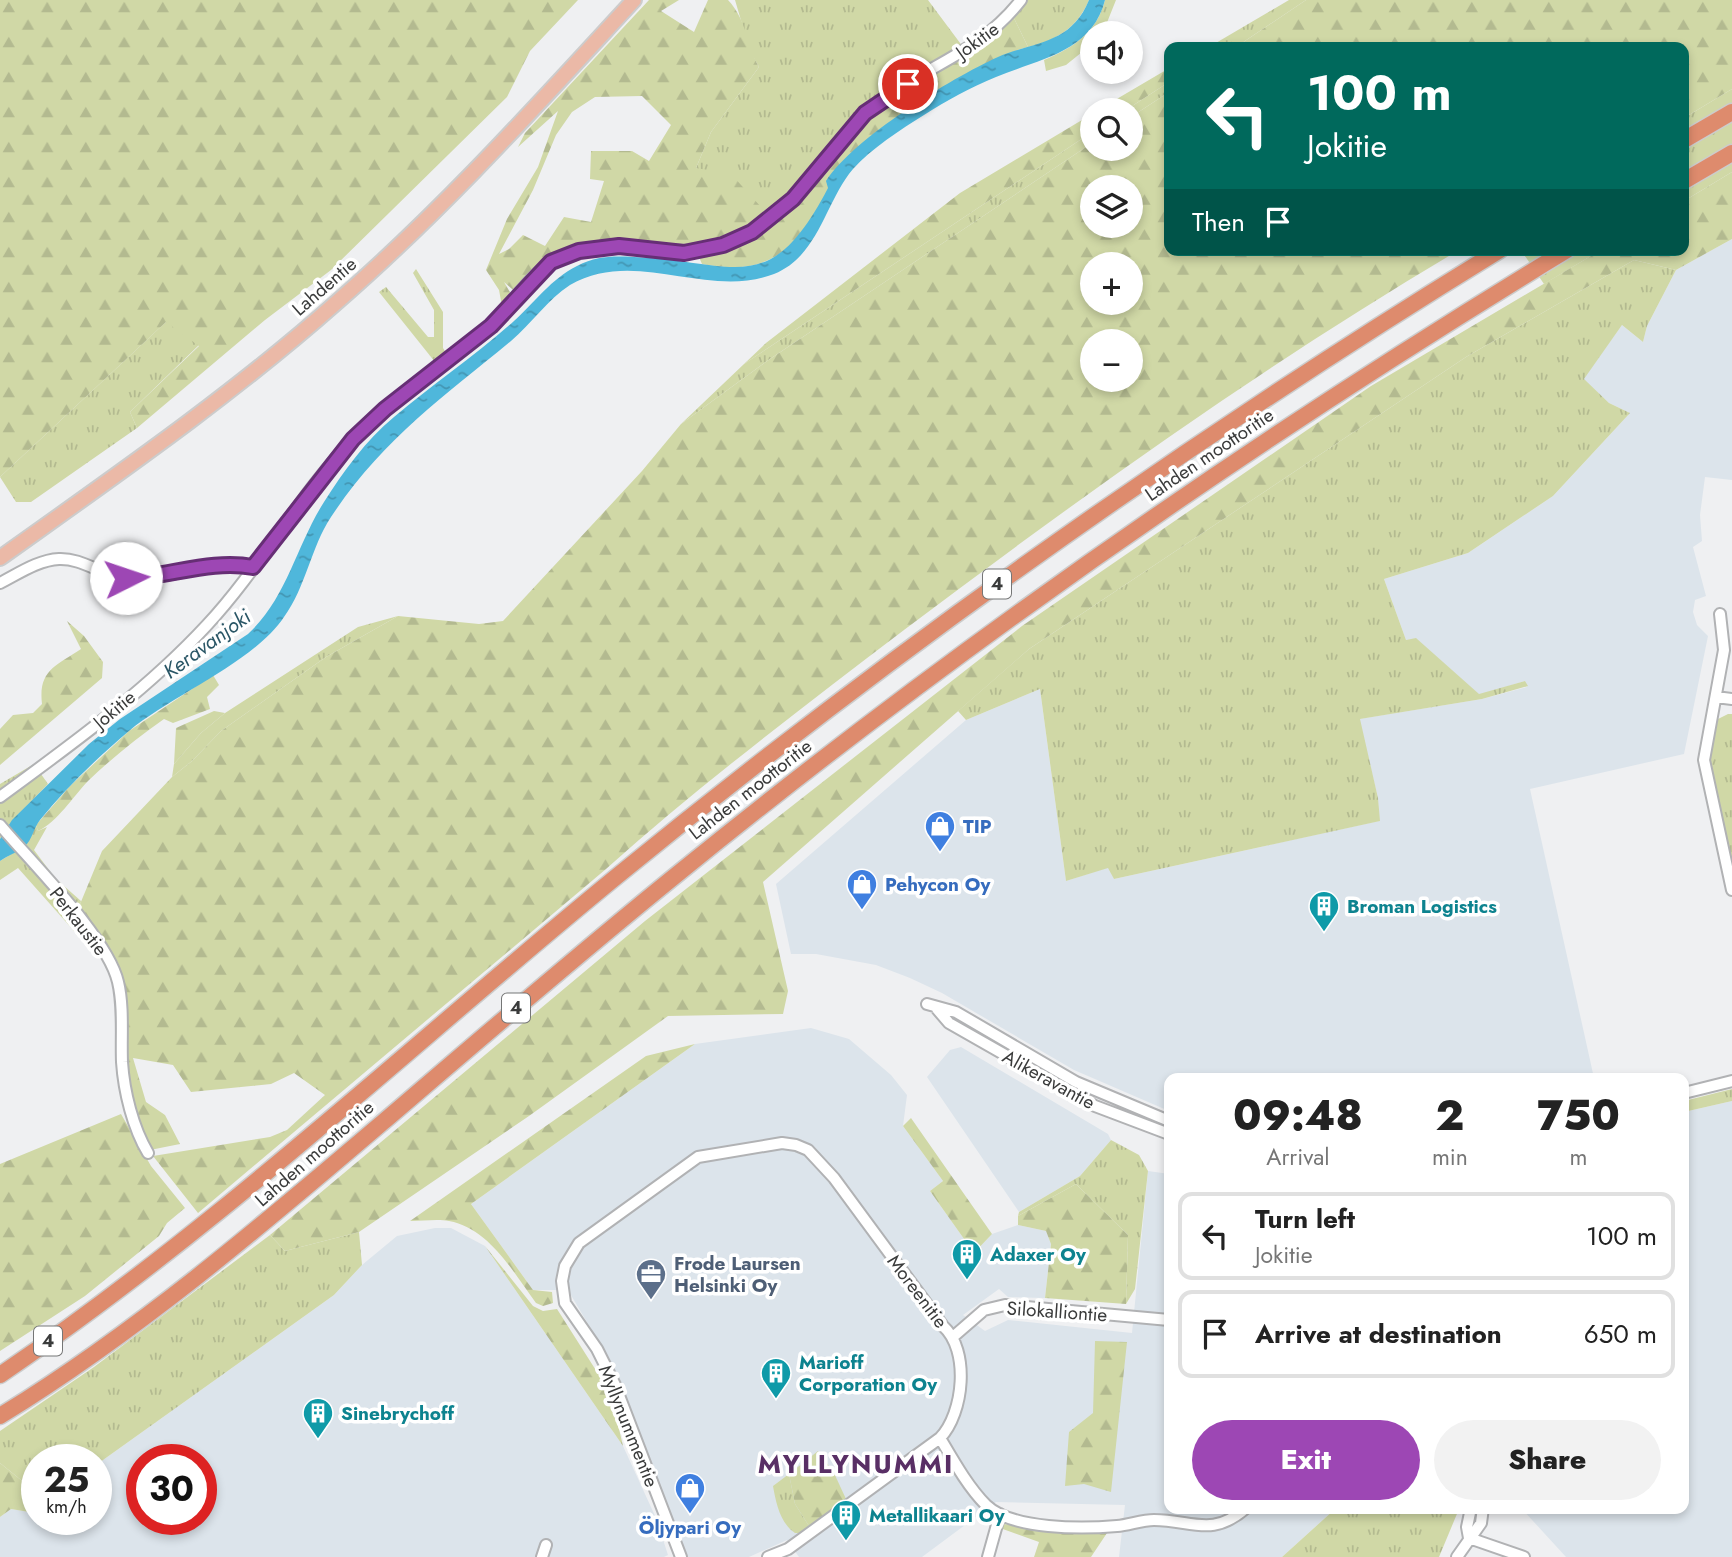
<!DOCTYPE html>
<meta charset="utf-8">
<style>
body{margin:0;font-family:Jost,sans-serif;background:#f2f2f2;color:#222;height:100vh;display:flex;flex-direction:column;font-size:26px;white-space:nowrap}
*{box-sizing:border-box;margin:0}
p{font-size:23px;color:#767676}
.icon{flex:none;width:38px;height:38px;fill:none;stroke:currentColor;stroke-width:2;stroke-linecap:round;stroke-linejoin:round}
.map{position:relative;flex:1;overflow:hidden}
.sheet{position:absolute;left:1164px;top:1073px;width:525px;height:441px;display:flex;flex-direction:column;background:#fff;border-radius:14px;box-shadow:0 4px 10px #0003}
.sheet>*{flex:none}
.banner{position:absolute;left:1164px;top:42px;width:525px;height:214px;border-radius:14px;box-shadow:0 4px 10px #0003;background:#00695c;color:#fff;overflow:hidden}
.tools{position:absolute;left:1080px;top:21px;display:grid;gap:14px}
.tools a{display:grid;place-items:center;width:63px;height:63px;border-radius:50%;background:#fff;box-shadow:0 4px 10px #0003;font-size:35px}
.speed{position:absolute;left:21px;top:1444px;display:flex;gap:14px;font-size:35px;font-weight:700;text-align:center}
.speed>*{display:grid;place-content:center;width:91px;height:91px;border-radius:50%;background:#fff;box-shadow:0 4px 10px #0003;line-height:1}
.speed small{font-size:18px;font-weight:400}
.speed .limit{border:10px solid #d22;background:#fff;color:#111}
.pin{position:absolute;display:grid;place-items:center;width:60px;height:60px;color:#fff;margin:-30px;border:4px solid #fff;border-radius:50%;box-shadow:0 2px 7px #0007}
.me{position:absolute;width:77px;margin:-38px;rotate:86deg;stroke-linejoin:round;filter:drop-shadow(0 0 5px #0008)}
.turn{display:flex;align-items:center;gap:24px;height:147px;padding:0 28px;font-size:32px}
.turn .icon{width:91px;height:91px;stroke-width:2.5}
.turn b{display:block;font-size:49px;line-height:60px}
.then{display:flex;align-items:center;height:66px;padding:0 28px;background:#0003;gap:14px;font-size:26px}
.eta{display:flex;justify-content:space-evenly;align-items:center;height:119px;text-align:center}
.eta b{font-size:42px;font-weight:800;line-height:49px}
.button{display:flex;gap:14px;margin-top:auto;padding:14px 28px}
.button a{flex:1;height:80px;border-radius:42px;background:#9d47b4;color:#fff;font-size:28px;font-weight:800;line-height:80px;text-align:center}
.button a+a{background:#f2f2f2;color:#222}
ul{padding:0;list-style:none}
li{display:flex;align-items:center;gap:21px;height:88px;margin:0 14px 10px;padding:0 14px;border:4px solid #e0e0e0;border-radius:14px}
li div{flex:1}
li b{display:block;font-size:26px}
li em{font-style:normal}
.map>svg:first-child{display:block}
.built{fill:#dce4eb;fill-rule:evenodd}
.grass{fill:url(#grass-tufts)}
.forest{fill:url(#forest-firs);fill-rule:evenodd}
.water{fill:url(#water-ripples)}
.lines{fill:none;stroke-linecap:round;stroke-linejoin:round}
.minor-casing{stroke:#b1b2b4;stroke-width:14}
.major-casing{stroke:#ccc;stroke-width:18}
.highway-casing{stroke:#ccc;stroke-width:19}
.minor{stroke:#fff;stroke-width:10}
.major{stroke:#ebb9a7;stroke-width:14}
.highway{stroke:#de8b6d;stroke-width:16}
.route-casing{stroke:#662e75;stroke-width:18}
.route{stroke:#9d47b4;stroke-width:12}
.labels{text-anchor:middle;stroke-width:7;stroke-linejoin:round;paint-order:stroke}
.shield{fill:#fff;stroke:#757676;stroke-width:2}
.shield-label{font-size:18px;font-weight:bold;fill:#3a3b3b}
.street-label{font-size:19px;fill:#3a3b3b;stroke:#fff}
.shop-label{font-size:19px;font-weight:bold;fill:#366cbe;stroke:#fff;text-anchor:start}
.culture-label{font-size:19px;font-weight:bold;fill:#0d838f;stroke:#fff;text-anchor:start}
.service-label{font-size:19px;font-weight:bold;fill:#4e5e75;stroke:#fff;text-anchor:start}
.water-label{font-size:21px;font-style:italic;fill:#2a5666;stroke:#fff}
.district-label{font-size:26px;font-weight:bold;letter-spacing:2px;fill:#592f65;stroke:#fff}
</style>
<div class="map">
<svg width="1732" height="1557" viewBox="0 0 1732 1557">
<defs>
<pattern id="grass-tufts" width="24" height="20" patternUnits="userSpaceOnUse" patternTransform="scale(1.75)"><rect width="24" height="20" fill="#d0d8a6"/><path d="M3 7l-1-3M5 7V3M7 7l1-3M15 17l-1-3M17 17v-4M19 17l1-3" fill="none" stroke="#b3ba90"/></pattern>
<pattern id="forest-firs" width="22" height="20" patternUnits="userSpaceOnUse" patternTransform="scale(1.75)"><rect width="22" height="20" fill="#d0d8a6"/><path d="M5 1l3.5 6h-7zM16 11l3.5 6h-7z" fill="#b3ba90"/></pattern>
<pattern id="water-ripples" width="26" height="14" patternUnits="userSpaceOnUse" patternTransform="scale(1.75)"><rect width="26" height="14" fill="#4fb7db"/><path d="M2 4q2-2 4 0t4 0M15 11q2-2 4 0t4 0" fill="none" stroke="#4396b3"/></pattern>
</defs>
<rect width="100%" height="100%" fill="#eff0f2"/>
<!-- built -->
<path class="built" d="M1732,239V480L1705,477L1700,515L1702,541L1693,547L1706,596L1695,600L1693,612L1697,625L1708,636L1684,754L1530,789L1594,1078H1169V1111L1074,1070L942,993L910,978L876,965L816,954H791L776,884L966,720L1040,689L1066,881L1109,867L1114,879L1379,821L1378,798L1359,719L1482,699L1527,687L1525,681L1479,695L1416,639L1406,640L1384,579L1468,553L1553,496L1630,413L1609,403L1583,379L1622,325L1643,342L1647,326L1676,270Z
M811,1028L849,1039L891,1075L907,1095L903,1126L943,1181L930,1191L974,1253L992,1234L1018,1225L1046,1231L1051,1243L1045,1298L1008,1297L999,1289L963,1315L985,1331L1008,1320L1132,1333L1148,1171L1169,1174V1508L1335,1509L1282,1557H1119L1125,1505L996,1502L922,1557H799L787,1540L749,1557H688L611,1363L568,1290H533L471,1204L695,1044Z
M961,1047L1108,1134L1111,1140L1080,1176L1019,1212L927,1077L950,1050Z
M1732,1101V1557H1566L1522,1509L1684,1508V1112Z
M435,1228H451L485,1246L623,1446L656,1518L668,1555L664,1557H0V1517L11,1509L29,1512L37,1507V1519H96V1465L334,1295L362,1265L397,1236ZM142,1460H201V1519H142Z"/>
<!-- grass -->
<path class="grass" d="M735,0H928L966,51L771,218L696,168L711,132L759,67L750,51Z
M1021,0H1089C1078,27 1056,41 1028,47L1011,12Z
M1105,0H1116L1104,30L1101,33H1092V44L1066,65L1046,71L1044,60C1073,48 1097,32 1105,0Z
M1289,0H1306L1236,47H1209Z
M1169,82V92L1131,117L1130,110H1126Z
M1732,89V172L1684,201V118Z
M1092,132V143L767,361L681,424L744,364Z
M1521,250H1601L1544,284Z
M1634,260L1676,270L1647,326L1643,342L1622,325L1584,379L1609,403L1630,413L1553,496L1468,553L1384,579L1406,640L1416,638L1479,694L1525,681L1528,686L1482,699L1360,719L1378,798L1380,821L1114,879L1108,868L1066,881L1040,689L966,720L958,711L1029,649L1466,357Z
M416,269L443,312V348L450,359L439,367L379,292L386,287L428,337H434V310L413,273Z
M167,321L199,345L130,412L137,428L31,502H16L0,477Z
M398,616L326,657L221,731L192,761L172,777L174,764L201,733L225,713L358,627Z
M1728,714H1732V861L1710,760L1718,719Z
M34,764L48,784L13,820L0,839V784Z
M36,825L38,831L47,827L34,850L55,878L81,901L74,931L18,868L0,880V861L26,845Z
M1732,1089V1101L1684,1112V1101Z
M1111,1140L1139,1155L1148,1171L1135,1289L1126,1304L1128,1235L1076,1184L1018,1216L1019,1212L1080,1176Z
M359,1232L362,1265L334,1295L96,1465V1460H37V1493L0,1463V1431L94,1367L270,1235L285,1251Z
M789,1474L795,1504L809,1526L802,1533H795C780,1523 776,1503 773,1486Z
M1335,1509V1508L1459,1509L1439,1557H1282Z"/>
<!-- forest -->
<path class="forest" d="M0,0H578L530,51L507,97L331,270L265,320L137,428L130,412L199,346L166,322L0,477Z
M649,0H679L661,11L694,32L708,0H728C747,20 746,44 759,67L711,132L696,168L731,174L771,218L865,113L1011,12L1028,47C993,55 888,119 863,145C805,204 807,284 702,264L696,250L619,246L551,262L519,295L504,282L511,294L502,306L499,290L486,270L507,219L538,167L558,111L518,147L525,133ZM642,96L671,125L649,161L632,151H591L590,179L604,181L591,222L564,217L545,246L523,235L509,249L499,254L533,190L556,135L572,112L595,97Z
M1306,0H1732V89L1684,118V47H1236Z
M1166,70L1169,71V82L1126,110H1098Z
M1169,92V250H1459C1266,364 1083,495 904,630C803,707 701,784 606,869L198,1213L153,1156L270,1137L287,1130L325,1095L294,1073L271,1084L191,1092L173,1065L133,1058L146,1102L165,1115L180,1144L150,1150L131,1094L125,1060V1000L118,963L78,909L102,851L172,777L192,761L221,731L326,657L398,616L479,624L503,621L642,471L681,424L767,361L1092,143V149H1130L1131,117ZM1092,187H1130V226H1092ZM1092,264H1130V303H1092ZM1092,341H1130V380H1092Z
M1092,114V132L744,364L766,343L960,193Z
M1732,172V239L1676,270L1634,260L1466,357L1029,649L763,882L788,991L783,1014L668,1016L529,1116L359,1232L285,1251L270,1235L645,921L1022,626L1371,386L1601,250H1684V201Z
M67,621L84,636L103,662L102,678L0,765V729L13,715L33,713L42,704C38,670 56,666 81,649Z
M213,675L219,685L207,697L210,709L173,723L164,719C137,738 112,758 88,781C73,797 57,822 38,831L36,825L70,786L129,731Z
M214,711L225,713L201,733L174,764L176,728Z
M695,1044L471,1204L533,1290L552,1292L553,1303L543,1306L536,1303C513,1272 490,1229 449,1221C438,1219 423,1221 410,1221L646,1056Z
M121,1114L151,1166L185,1208L167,1223L159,1236L85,1296L0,1351V1164Z
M911,1118L992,1234L974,1253L930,1191L943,1181L903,1126Z
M1076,1184L1128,1235L1126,1304L1045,1298L1051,1244L1046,1231L1018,1225V1216Z
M485,1246L533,1306L543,1311L557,1309L611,1394L623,1446Z
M1095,1341L1127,1342L1111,1492L1084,1484L1065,1486L1069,1432L1093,1413Z
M818,1451L834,1473L846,1499L809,1526L795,1504L789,1474Z
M0,1463L37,1493V1507L29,1512L11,1509L0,1517Z
M1004,1524L1062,1532L1107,1533L1091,1557H1034L1039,1542L1000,1528Z"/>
<!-- water -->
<path class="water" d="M1089,0H1105C1092,52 1039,59 996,77C971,87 946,101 924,115C900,130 872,148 853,169C825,202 819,256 774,274C707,300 636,247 570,285C548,299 531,324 511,341C442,398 382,440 331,517C311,547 306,587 284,617C253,663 174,694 129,731C97,758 66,788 40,820C34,827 32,840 25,846C19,852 8,855 0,861V839L12,820L89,744L120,719L248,634C287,598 296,546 324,502C343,472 366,440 394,417C433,384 476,355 514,321C535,302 551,279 577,266C597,256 612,256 634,257C736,261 769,301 828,188L826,181C853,139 951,78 998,57C1036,41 1071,44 1089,0Z"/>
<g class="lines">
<!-- minor casing -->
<g class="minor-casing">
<path id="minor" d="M0,583C18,574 38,560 59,559C83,558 102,576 126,578C169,581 210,559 253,567
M1720,614L1724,650L1704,760L1732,890
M1716,697L1732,699
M0,797C72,744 146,691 207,625C260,568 298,497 352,440C393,398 443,367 487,329C509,309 527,277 552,262C606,230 668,263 724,245C789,223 817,158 865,114C916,67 975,59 1021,0
M0,825C31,862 108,938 118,982C124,1007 121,1036 122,1062C124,1092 133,1128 148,1153
M927,1004L956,1012L1076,1082L1169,1121
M937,1009L949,1023L1095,1106L1169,1134
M1684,1093L1732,1081
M954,1336L984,1310L1005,1305L1169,1320
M940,1438C953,1460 968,1487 986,1505C1012,1530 1083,1529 1117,1526C1129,1525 1142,1520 1154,1520C1192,1520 1212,1538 1246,1508
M1469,1538L1524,1557
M1469,1538L1467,1527L1471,1508
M542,1557L546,1545
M681,1557L615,1385L597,1349L565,1303L562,1281L565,1266L579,1243L698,1157L782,1143L796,1145L808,1150L834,1178L943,1326C970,1350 964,1413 940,1438L788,1549L768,1557
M988,1557L1000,1514
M1457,1557L1481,1523L1483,1508"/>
</g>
<!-- major casing -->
<g class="major-casing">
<path id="major" d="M0,558C115,476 232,395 337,302C444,209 538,104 634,0"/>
</g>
<!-- highway casing -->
<g class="highway-casing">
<path id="highway" d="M1684,140L1732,112
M1684,181L1732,153
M0,1375C219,1227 412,1044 616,877C896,648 1192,439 1500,250
M0,1416C137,1332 260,1227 382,1123C479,1040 575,957 675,876C957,646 1256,439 1567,250"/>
</g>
<!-- minor -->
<use href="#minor" class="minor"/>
<!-- major -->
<use href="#major" class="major"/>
<!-- highway -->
<use href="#highway" class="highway"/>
</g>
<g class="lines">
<!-- route casing -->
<g class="route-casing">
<path id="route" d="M126,578C168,577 211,559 253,567L353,439L385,409L491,326L551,262L579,251L619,246L684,253L723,245L752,232L793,199L865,113L908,84"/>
</g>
<!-- route -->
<use href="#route" class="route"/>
</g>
<!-- icons -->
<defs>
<g id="shop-pin" transform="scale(1.575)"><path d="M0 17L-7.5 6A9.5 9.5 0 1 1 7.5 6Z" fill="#3f7fe0" stroke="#fff"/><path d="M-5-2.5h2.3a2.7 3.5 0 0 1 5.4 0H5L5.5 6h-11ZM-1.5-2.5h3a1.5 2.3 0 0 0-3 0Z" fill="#fff"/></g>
<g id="building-pin" transform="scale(1.575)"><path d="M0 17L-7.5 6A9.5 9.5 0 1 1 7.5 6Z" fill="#0f9aa8" stroke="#fff"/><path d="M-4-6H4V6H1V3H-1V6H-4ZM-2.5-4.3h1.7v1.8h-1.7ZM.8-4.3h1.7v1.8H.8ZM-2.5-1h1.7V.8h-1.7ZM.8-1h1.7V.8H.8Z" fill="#fff"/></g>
<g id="office-pin" transform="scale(1.575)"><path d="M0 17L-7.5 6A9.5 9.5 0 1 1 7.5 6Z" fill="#5c6f8a" stroke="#fff"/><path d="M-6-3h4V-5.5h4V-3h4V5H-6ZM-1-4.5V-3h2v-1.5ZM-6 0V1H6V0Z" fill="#fff"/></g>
</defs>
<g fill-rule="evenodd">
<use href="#shop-pin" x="940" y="826"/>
<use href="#shop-pin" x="862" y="884"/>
<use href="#building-pin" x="1324" y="906"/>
<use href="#building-pin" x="967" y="1254"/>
<use href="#office-pin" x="651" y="1274"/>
<use href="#building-pin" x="776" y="1373"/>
<use href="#building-pin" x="318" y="1413"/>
<use href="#shop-pin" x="690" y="1488"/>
<use href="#building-pin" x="846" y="1515"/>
</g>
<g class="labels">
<!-- shield labels -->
<g class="shield">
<rect x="983" y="569.5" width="28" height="29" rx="5"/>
<rect x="502" y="993.5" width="28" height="29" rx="5"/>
<rect x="34" y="1326.5" width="28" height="29" rx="5"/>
</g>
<g class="shield-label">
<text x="997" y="590">4</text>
<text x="516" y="1014">4</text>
<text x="48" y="1347">4</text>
</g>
<!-- street labels -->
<g class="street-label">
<text transform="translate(977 40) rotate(-36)" y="7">Jokitie</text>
<text transform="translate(324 286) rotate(-41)" y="7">Lahdentie</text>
<text transform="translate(1209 454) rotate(-34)" y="7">Lahden moottoritie</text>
<text transform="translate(114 709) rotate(-40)" y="7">Jokitie</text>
<text transform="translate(750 789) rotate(-38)" y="7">Lahden moottoritie</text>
<text transform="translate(79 921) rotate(52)" y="7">Perkaustie</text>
<text transform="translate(1049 1079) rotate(29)" y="7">Alikeravantie</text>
<text transform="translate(314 1153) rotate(-41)" y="7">Lahden moottoritie</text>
<text transform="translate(918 1291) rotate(53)" y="7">Moreenitie</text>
<text transform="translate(1057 1311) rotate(4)" y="7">Silokalliontie</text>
<text transform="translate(629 1426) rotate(68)" y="7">Myllynummentie</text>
</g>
<!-- shop labels -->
<g class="shop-label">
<text x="963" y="833">TIP</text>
<text x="885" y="891">Pehycon Oy</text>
<text x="690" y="1534" text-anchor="middle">Öljypari Oy</text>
</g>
<!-- culture labels -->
<g class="culture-label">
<text x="1347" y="913">Broman Logistics</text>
<text x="990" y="1261">Adaxer Oy</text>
<text x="799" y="1369">Marioff<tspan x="799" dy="22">Corporation Oy</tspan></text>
<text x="341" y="1420">Sinebrychoff</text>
<text x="869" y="1522">Metallikaari Oy</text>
</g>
<!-- service labels -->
<g class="service-label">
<text x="674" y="1270">Frode Laursen<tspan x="674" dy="22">Helsinki Oy</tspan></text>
</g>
<!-- water labels -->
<g class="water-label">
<text transform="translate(207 644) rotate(-36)" y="7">Keravanjoki</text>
</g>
<!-- district labels -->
<g class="district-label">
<text x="856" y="1473">MYLLYNUMMI</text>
</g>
</g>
</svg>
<div class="tools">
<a><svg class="icon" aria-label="sound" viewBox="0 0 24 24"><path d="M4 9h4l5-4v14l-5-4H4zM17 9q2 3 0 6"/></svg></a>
<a><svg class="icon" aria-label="search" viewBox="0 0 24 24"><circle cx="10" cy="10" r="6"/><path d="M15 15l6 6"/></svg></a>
<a><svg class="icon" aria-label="layers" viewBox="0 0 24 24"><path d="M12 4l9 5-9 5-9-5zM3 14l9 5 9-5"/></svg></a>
<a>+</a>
<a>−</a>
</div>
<div class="speed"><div>25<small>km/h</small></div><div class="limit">30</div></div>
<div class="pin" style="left:908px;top:84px;background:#d93025"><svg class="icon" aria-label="arrive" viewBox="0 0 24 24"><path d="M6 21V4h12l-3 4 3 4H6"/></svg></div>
<svg class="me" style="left:126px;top:578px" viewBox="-20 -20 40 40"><circle r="19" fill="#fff"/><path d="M0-13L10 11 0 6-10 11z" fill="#9d47b4"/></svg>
<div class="banner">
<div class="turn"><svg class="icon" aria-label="left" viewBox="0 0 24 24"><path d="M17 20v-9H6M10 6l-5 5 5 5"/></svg><div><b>100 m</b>Jokitie</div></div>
<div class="then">Then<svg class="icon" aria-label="arrive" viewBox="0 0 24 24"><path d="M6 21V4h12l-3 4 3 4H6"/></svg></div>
</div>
<section class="sheet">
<div class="eta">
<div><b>09:48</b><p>Arrival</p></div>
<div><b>2</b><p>min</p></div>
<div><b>750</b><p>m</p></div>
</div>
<ul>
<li><svg class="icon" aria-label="left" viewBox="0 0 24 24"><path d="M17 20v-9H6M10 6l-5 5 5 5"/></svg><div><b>Turn left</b><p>Jokitie</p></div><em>100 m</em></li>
<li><svg class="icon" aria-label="arrive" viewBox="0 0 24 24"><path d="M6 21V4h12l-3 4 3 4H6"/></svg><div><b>Arrive at destination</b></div><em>650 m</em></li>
</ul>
<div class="button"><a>Exit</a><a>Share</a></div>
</section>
</div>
